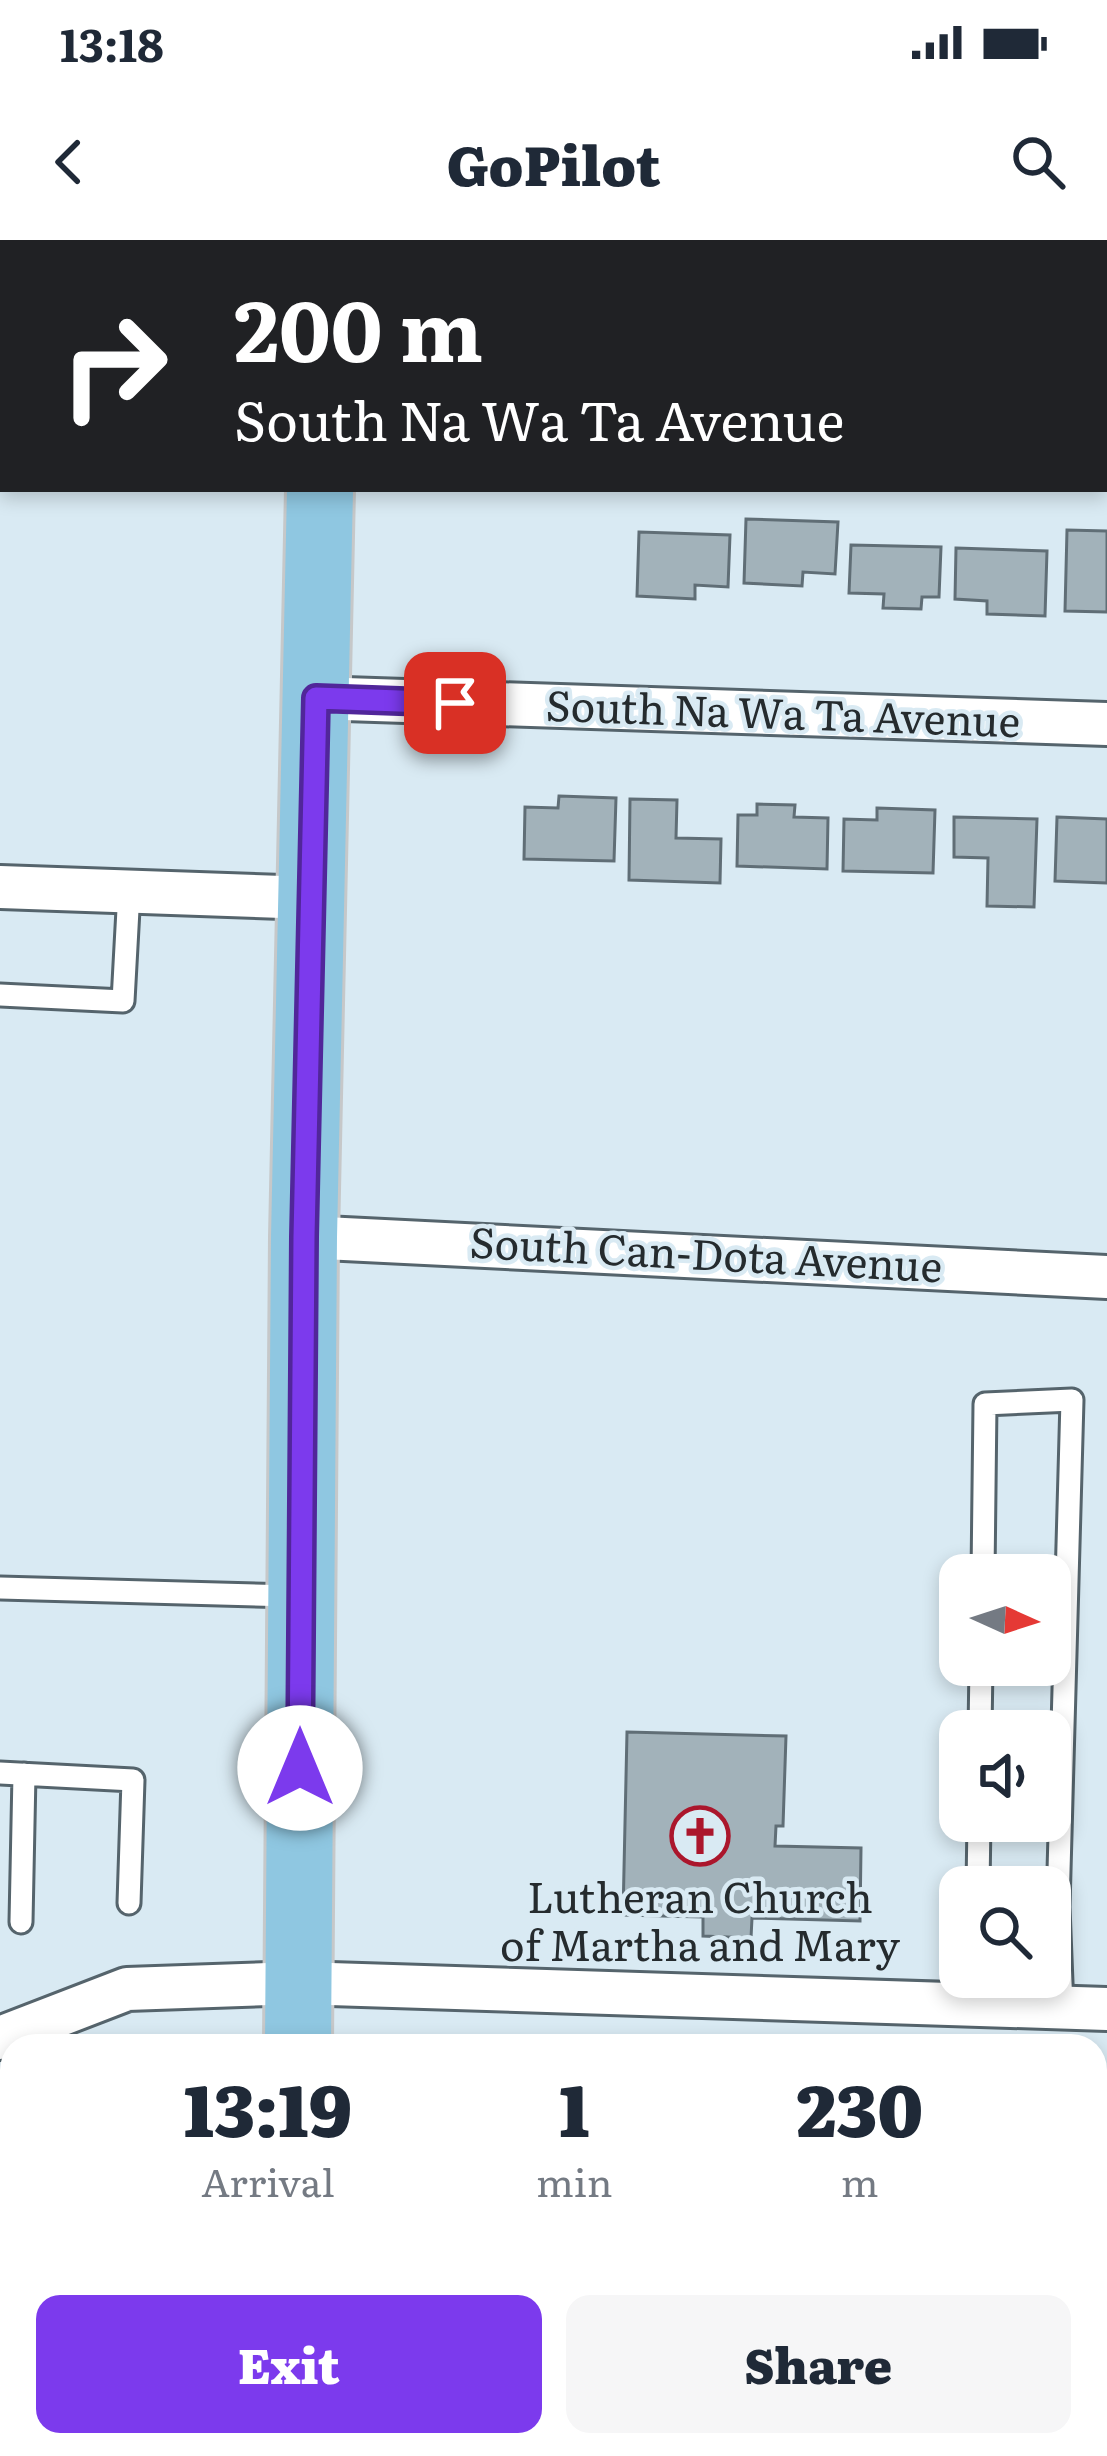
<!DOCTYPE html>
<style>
body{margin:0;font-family:Literata,serif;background:#f6f6f7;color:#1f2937;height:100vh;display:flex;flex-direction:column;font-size:45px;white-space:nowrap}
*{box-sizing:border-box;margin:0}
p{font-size:39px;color:#747a83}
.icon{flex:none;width:66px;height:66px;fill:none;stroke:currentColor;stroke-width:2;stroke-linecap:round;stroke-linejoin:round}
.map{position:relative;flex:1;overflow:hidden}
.drawer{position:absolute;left:0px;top:1794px;width:1107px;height:423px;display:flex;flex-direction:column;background:#fff;border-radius:36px 36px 0 0;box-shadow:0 6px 18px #0003}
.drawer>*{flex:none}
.top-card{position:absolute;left:0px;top:0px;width:1107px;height:252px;box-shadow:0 6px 18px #0003;background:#202124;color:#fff;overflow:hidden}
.needle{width:78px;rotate:93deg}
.fabs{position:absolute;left:939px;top:1314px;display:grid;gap:24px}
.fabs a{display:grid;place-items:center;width:132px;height:132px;border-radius:24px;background:#fff;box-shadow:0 6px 18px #0003;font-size:60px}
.pin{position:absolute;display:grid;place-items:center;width:102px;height:102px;color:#fff;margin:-51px;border-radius:24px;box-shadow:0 6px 18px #0006}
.me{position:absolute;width:132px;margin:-66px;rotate:0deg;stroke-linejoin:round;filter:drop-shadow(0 0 9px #0008)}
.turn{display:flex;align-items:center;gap:42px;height:252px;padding:0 36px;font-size:54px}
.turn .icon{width:156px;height:156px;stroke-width:2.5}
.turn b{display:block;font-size:84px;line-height:102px}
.eta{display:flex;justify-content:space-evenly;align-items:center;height:204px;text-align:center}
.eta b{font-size:72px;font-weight:800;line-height:84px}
.primary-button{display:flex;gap:24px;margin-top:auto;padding:24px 36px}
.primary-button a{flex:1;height:138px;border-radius:24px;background:#7c3aed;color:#fff;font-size:48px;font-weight:800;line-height:138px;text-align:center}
.primary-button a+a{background:#f6f6f7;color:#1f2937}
.status{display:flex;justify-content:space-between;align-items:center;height:84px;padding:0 60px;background:#fff;direction:ltr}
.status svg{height:33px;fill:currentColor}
header{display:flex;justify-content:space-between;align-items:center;height:156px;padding:0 36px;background:#fff;font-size:54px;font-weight:800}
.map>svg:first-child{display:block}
.building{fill:#a2b2ba;stroke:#606e76;stroke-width:3}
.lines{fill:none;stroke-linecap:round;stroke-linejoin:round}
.lane-casing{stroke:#55646c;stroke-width:27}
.street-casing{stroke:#55646c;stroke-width:48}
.primary-casing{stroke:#c6c8c9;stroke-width:72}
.lane{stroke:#fff;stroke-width:21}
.street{stroke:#fff;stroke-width:42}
.primary{stroke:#8fc7e1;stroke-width:66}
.route-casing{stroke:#51269a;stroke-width:30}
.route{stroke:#7c3aed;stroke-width:21}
.labels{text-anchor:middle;stroke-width:9;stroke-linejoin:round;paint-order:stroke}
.street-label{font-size:42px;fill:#252b2e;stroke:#d9eaf3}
.poi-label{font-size:42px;fill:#252b2e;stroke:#d9eaf3}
</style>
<div class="status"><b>13:18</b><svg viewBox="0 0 49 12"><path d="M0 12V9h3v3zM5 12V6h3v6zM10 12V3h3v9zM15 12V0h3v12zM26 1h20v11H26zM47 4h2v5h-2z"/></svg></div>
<header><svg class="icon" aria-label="back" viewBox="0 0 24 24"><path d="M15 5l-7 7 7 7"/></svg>GoPilot<svg class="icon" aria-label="search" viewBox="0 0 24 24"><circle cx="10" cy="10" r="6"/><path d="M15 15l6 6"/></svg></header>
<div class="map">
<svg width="1107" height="2216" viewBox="0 0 1107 2216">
<rect width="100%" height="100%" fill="#d9eaf3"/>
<!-- building -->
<path class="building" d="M746,279L838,282L835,334L803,332L802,346L744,343Z
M1067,290L1107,291V372L1065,371Z
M639,292L730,295L728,347L695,345V359L637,356Z
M851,305L941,307L939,357H922L921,369L883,368L884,354L849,353Z
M956,308L1047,311L1045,376L987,374V361L955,359Z
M559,556L616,558L614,621L524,619L525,567L558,568Z
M630,559L677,560L676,598L721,599L720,643L629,640Z
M757,564L795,565L794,577L828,578L827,629L737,626L738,575H757Z
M877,568L935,570L933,633L843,631L844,579L877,580Z
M954,577L1037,579L1034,667L987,666L988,618L954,617Z
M1057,577L1107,579V643L1055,641Z
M627,1492L786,1496L783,1586H776L775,1606L861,1608L860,1681L752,1678L751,1698L703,1696V1677L623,1675Z
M0,2044L12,2065V2150L0,2157Z
M439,2205H490L489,2216H439Z"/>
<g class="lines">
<!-- lane casing -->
<g class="lane-casing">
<path id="lane" d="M0,755L123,761L129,651
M983,1335L985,1164L1072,1160L1058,1667L1062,1768
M0,1348L293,1356
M980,1491L981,1425
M0,1533L133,1540L129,1663
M978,1647L979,1581
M21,1682L24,1534
M0,1934L12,1938
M0,2213L85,2205"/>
</g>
<!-- street casing -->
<g class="street-casing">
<path id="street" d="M0,223H3
M315,458L1107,484
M0,647L311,658
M304,997L1107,1037
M0,1798L127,1749L299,1743L1107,1769"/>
</g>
<!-- primary casing -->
<g class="primary-casing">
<path id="primary" d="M325,3V0
M298,1806L304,997L320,249
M292,2216V2205"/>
</g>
<!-- lane -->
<use href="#lane" class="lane"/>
<!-- street -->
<use href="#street" class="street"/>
<!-- primary -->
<use href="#primary" class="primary"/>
</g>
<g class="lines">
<!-- route casing -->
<g class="route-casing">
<path id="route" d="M300,1528L304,997L316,458L455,463"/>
</g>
<!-- route -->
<use href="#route" class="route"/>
</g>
<!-- icons -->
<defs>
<g id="church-ring" transform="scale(3)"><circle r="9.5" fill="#d9eaf3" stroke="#ab162c" stroke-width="1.5"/><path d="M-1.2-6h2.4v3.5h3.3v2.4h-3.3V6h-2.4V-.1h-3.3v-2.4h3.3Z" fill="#ab162c"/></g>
</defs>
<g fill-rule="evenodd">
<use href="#church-ring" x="700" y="1596"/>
</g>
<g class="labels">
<!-- street labels -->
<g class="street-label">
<text transform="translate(783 474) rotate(2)" y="15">South Na Wa Ta Avenue</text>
<text transform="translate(706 1015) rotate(3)" y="15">South Can-Dota Avenue</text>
</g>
<!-- poi labels -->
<g class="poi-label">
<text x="700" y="1673">Lutheran Church<tspan x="700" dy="48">of Martha and Mary</tspan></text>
</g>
</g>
</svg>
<div class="fabs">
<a><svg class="needle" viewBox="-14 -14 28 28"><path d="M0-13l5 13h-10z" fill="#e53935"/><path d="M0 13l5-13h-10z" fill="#747a83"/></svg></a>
<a><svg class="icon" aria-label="sound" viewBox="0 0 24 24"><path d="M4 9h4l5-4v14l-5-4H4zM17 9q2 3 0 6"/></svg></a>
<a><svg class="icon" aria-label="search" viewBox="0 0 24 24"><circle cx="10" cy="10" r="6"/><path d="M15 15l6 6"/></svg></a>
</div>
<div class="pin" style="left:455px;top:463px;background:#d93025"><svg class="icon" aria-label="arrive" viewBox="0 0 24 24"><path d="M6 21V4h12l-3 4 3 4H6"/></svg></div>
<svg class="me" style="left:300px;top:1528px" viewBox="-20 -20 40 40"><circle r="19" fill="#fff"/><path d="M0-13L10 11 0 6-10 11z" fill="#7c3aed"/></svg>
<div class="top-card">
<div class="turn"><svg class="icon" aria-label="right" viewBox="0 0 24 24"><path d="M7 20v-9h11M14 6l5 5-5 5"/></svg><div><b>200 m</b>South Na Wa Ta Avenue</div></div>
</div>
<section class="drawer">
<div class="eta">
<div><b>13:19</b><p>Arrival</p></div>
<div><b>1</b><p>min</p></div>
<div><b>230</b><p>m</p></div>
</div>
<div class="primary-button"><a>Exit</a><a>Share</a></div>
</section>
</div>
